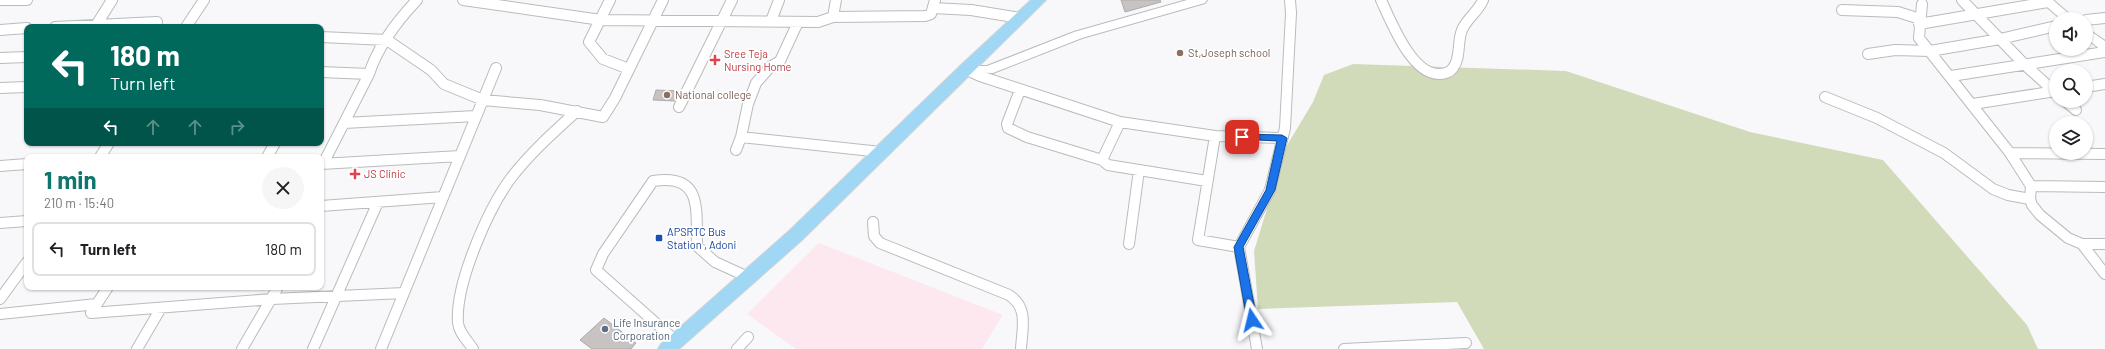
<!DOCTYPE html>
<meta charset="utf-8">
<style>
body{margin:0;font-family:Barlow,sans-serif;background:#f6f6f6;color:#202124;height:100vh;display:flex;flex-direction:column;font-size:15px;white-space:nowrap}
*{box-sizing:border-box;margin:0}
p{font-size:13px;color:#757577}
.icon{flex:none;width:22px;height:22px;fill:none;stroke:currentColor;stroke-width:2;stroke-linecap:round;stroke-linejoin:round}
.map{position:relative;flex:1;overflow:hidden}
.drawer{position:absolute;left:24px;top:154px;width:300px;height:136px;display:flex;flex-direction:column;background:#fff;border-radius:8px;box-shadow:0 1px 3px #0004}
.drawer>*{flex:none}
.top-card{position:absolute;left:24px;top:24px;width:300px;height:122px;border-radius:8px;box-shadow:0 1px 3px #0004;background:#00695c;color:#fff;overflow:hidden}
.tools{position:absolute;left:2049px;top:12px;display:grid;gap:8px}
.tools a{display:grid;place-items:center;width:44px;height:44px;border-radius:50%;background:#fff;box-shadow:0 1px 3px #0004;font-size:20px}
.pin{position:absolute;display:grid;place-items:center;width:34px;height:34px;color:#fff;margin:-17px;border-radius:8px;box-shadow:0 2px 6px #0006}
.me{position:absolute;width:44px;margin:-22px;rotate:350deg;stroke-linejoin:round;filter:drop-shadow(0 0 3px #0008)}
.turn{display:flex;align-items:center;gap:14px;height:84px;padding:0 20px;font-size:18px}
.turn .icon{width:52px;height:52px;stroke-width:2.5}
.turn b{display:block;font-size:28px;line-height:34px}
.lanes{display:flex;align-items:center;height:38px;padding:0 20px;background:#0003;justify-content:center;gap:20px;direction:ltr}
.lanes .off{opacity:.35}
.round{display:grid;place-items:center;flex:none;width:42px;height:42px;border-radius:21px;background:#f6f6f6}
.headline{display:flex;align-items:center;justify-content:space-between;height:68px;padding:0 20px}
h1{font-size:24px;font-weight:700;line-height:30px;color:#0f766e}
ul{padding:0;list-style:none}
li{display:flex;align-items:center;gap:12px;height:54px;margin:0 8px 6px;padding:0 12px;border:2px solid #e0e0e0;border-radius:8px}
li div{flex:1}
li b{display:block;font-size:15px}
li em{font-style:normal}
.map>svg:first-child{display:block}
.industrial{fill:#fde8ef}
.green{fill:#d1dbba}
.building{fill:#c6c3c2;stroke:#aeabaa}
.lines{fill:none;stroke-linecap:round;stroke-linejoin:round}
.street-casing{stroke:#babbbe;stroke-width:12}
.secondary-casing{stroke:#babbbe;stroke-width:2}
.primary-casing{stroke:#d5d5d5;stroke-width:2}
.street{stroke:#fff;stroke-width:10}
.secondary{fill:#fff;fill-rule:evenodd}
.primary{fill:#9fd7f5;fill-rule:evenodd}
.route{fill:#1a73e8;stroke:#114b97}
.education-dot{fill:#8d6e63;stroke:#fff;stroke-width:1.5}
.health-dot{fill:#e0444e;stroke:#fff;stroke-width:1.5}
.transit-dot{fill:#1a4fb4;stroke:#fff;stroke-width:1.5}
.service-dot{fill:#5c6f8a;stroke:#fff;stroke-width:1.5}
.labels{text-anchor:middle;stroke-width:3.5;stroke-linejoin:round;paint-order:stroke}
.education-label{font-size:11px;fill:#785e54;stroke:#fff;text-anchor:start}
.health-label{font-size:11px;fill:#be3a42;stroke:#fff;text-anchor:start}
.transit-label{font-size:11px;fill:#164399;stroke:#fff;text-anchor:start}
.service-label{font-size:11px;fill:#4e5e75;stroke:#fff;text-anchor:start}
</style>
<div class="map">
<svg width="2105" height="349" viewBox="0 0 2105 349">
<rect width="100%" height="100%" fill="#f8f8fb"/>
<!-- industrial -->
<path class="industrial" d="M819,243L1003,315L982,349H796L747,314Z"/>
<!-- green -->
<path class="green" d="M1353,64L1566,71L1750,132L1883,160L2027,325L2038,349H1484L1457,302L1258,309L1254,251L1286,147L1313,102L1324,75Z"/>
<!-- building -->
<path class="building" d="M1121,0H1160L1161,2L1125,12Z
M656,90L680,91L675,101L653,100Z
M604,318L636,343L631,349H592L580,340Z"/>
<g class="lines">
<!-- street casing -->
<g class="street-casing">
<path id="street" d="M0,0H27
M463,0L601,20L818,22L833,17L925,16L931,14L935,0
M610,0L589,42L603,59L629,69
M1381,0C1391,21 1411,74 1439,74C1444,74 1450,72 1453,68C1461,58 1457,42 1462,30C1467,18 1478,12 1483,0
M1962,0L2025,65L2056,93
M1922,4L1919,38L2010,153L2031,186L2030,199L2032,205L2040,215L2068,238L2082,244
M933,8L971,10L1020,18
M1842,10L1898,12L1920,19
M833,17L836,0
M2086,20L2105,18
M771,21L779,0
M798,22L780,61L770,67L756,83L748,104L741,137L881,152
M1919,24L2048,2
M55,27L157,22
M95,27L112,0
M186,27L204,0
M0,30L27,28
M321,37L387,40L431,70L444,84L483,100L540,105L603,117L615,98L663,0
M1868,54L1895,50L1930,51L2000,39L2056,26
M0,58L27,57
M965,69L980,76L1120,122L1102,160L1108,165L1207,181
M321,72L369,74L323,164
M369,74C378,46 397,21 417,0
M1951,76L2105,52
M2086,87L2105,84
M0,88L27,87
M1020,90L1007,124L1008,128L1027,137L1102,160
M1825,97L1877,118L1944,153L1993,189L2008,195L2030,199
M2065,101L2076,110
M1973,104L2056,91
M679,107L732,0
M1120,122L1215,136
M344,123L476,116
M736,150L741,137
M2010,153L2105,154
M100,157L109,143
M267,157L275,143
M321,164L460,156
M0,166L27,164
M2031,186L2105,187
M321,206L443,197
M873,222L874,236L880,243L1009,295C1029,308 1022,328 1021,349
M0,223L27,221
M1129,244L1139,170
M2105,244H2082L2105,274
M1239,247L1198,240L1215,136L1282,138
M108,287L91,313L272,299L404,293
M0,299L27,262
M0,314L97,304
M676,341L596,270L603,254L653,181C703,173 696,209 697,246L715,262L748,277
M137,349L161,308
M242,349L278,287
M313,349L378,202
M381,349L496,68
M473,349C468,341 459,333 458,323C455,284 488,209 511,178C530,153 554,132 577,111
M737,349L748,337
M1257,349L1239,247L1270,190L1285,128L1291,13L1290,0
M1344,349L1466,343"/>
</g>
<!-- secondary casing -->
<g class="secondary-casing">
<path id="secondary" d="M1187,0H1207L1205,3L1082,38L993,73L960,72L959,69L960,66H987L1074,32Z
M2039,0H2053L2075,19H2061Z
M2086,28L2105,41V51L2101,50L2086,38Z"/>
</g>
<!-- primary casing -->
<g class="primary-casing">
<path id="primary" d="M1031,0H1046L802,240L679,349H658L661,344L790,230L960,66Z"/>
</g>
<!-- street -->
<use href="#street" class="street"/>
<!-- secondary -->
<use href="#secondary" class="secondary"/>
<!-- primary -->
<use href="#primary" class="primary"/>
</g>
<!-- route -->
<path class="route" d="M1242,134L1282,135L1287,138L1275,190L1243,247L1257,320L1252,324L1247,320L1234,247L1266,190L1277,141L1239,139V135Z"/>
<!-- markers -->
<g class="education-dot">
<circle cx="1180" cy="53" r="4"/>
<circle cx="667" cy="95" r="4"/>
</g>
<g class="health-dot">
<path d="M713 54h4v4h4v4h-4v4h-4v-4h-4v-4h4z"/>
<path d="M353 168h4v4h4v4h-4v4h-4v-4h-4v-4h4z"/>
</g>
<rect class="transit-dot" x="655" y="234" width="8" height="8" rx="2"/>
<circle class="service-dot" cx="605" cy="329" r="4"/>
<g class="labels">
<!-- education labels -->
<g class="education-label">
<text x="1188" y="57">St,Joseph school</text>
<text x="675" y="99">National college</text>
</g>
<!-- health labels -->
<g class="health-label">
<text x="724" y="58">Sree Teja<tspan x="724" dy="13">Nursing Home</tspan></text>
<text x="364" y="178">JS Clinic</text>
</g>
<!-- transit labels -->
<g class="transit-label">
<text x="667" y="236">APSRTC Bus<tspan x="667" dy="13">Station , Adoni</tspan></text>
</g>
<!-- service labels -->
<g class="service-label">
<text x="613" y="327">Life Insurance<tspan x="613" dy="13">Corporation</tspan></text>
</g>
</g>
</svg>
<div class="tools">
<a><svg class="icon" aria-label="sound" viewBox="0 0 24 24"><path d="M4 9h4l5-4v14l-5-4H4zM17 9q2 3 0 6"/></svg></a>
<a><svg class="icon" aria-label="search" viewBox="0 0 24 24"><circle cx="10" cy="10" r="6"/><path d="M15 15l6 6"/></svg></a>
<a><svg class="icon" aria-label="layers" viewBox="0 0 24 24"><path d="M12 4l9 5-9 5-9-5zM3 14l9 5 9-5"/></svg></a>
</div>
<div class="pin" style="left:1242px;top:137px;background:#d93025"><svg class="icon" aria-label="arrive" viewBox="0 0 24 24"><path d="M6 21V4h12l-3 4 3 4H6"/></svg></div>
<svg class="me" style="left:1252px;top:320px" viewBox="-20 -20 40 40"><path d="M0-17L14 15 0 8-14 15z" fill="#1a73e8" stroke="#fff" stroke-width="4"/></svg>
<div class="top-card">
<div class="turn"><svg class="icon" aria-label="left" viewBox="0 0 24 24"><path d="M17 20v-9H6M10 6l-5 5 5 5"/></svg><div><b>180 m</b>Turn left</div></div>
<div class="lanes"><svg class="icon" aria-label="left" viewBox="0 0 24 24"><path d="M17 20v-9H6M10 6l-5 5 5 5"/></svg><svg class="icon off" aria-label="ahead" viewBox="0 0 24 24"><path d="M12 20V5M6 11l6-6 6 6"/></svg><svg class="icon off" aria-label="ahead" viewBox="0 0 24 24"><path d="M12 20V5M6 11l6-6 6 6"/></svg><svg class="icon off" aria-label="right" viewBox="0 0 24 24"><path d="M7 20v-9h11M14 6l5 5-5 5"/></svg></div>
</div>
<section class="drawer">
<div class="headline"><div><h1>1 min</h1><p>210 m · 15:40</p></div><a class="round"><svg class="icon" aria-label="close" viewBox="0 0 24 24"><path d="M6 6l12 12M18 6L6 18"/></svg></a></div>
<ul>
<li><svg class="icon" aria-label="left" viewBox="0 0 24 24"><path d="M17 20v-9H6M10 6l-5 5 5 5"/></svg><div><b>Turn left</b></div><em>180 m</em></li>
</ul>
</section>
</div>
